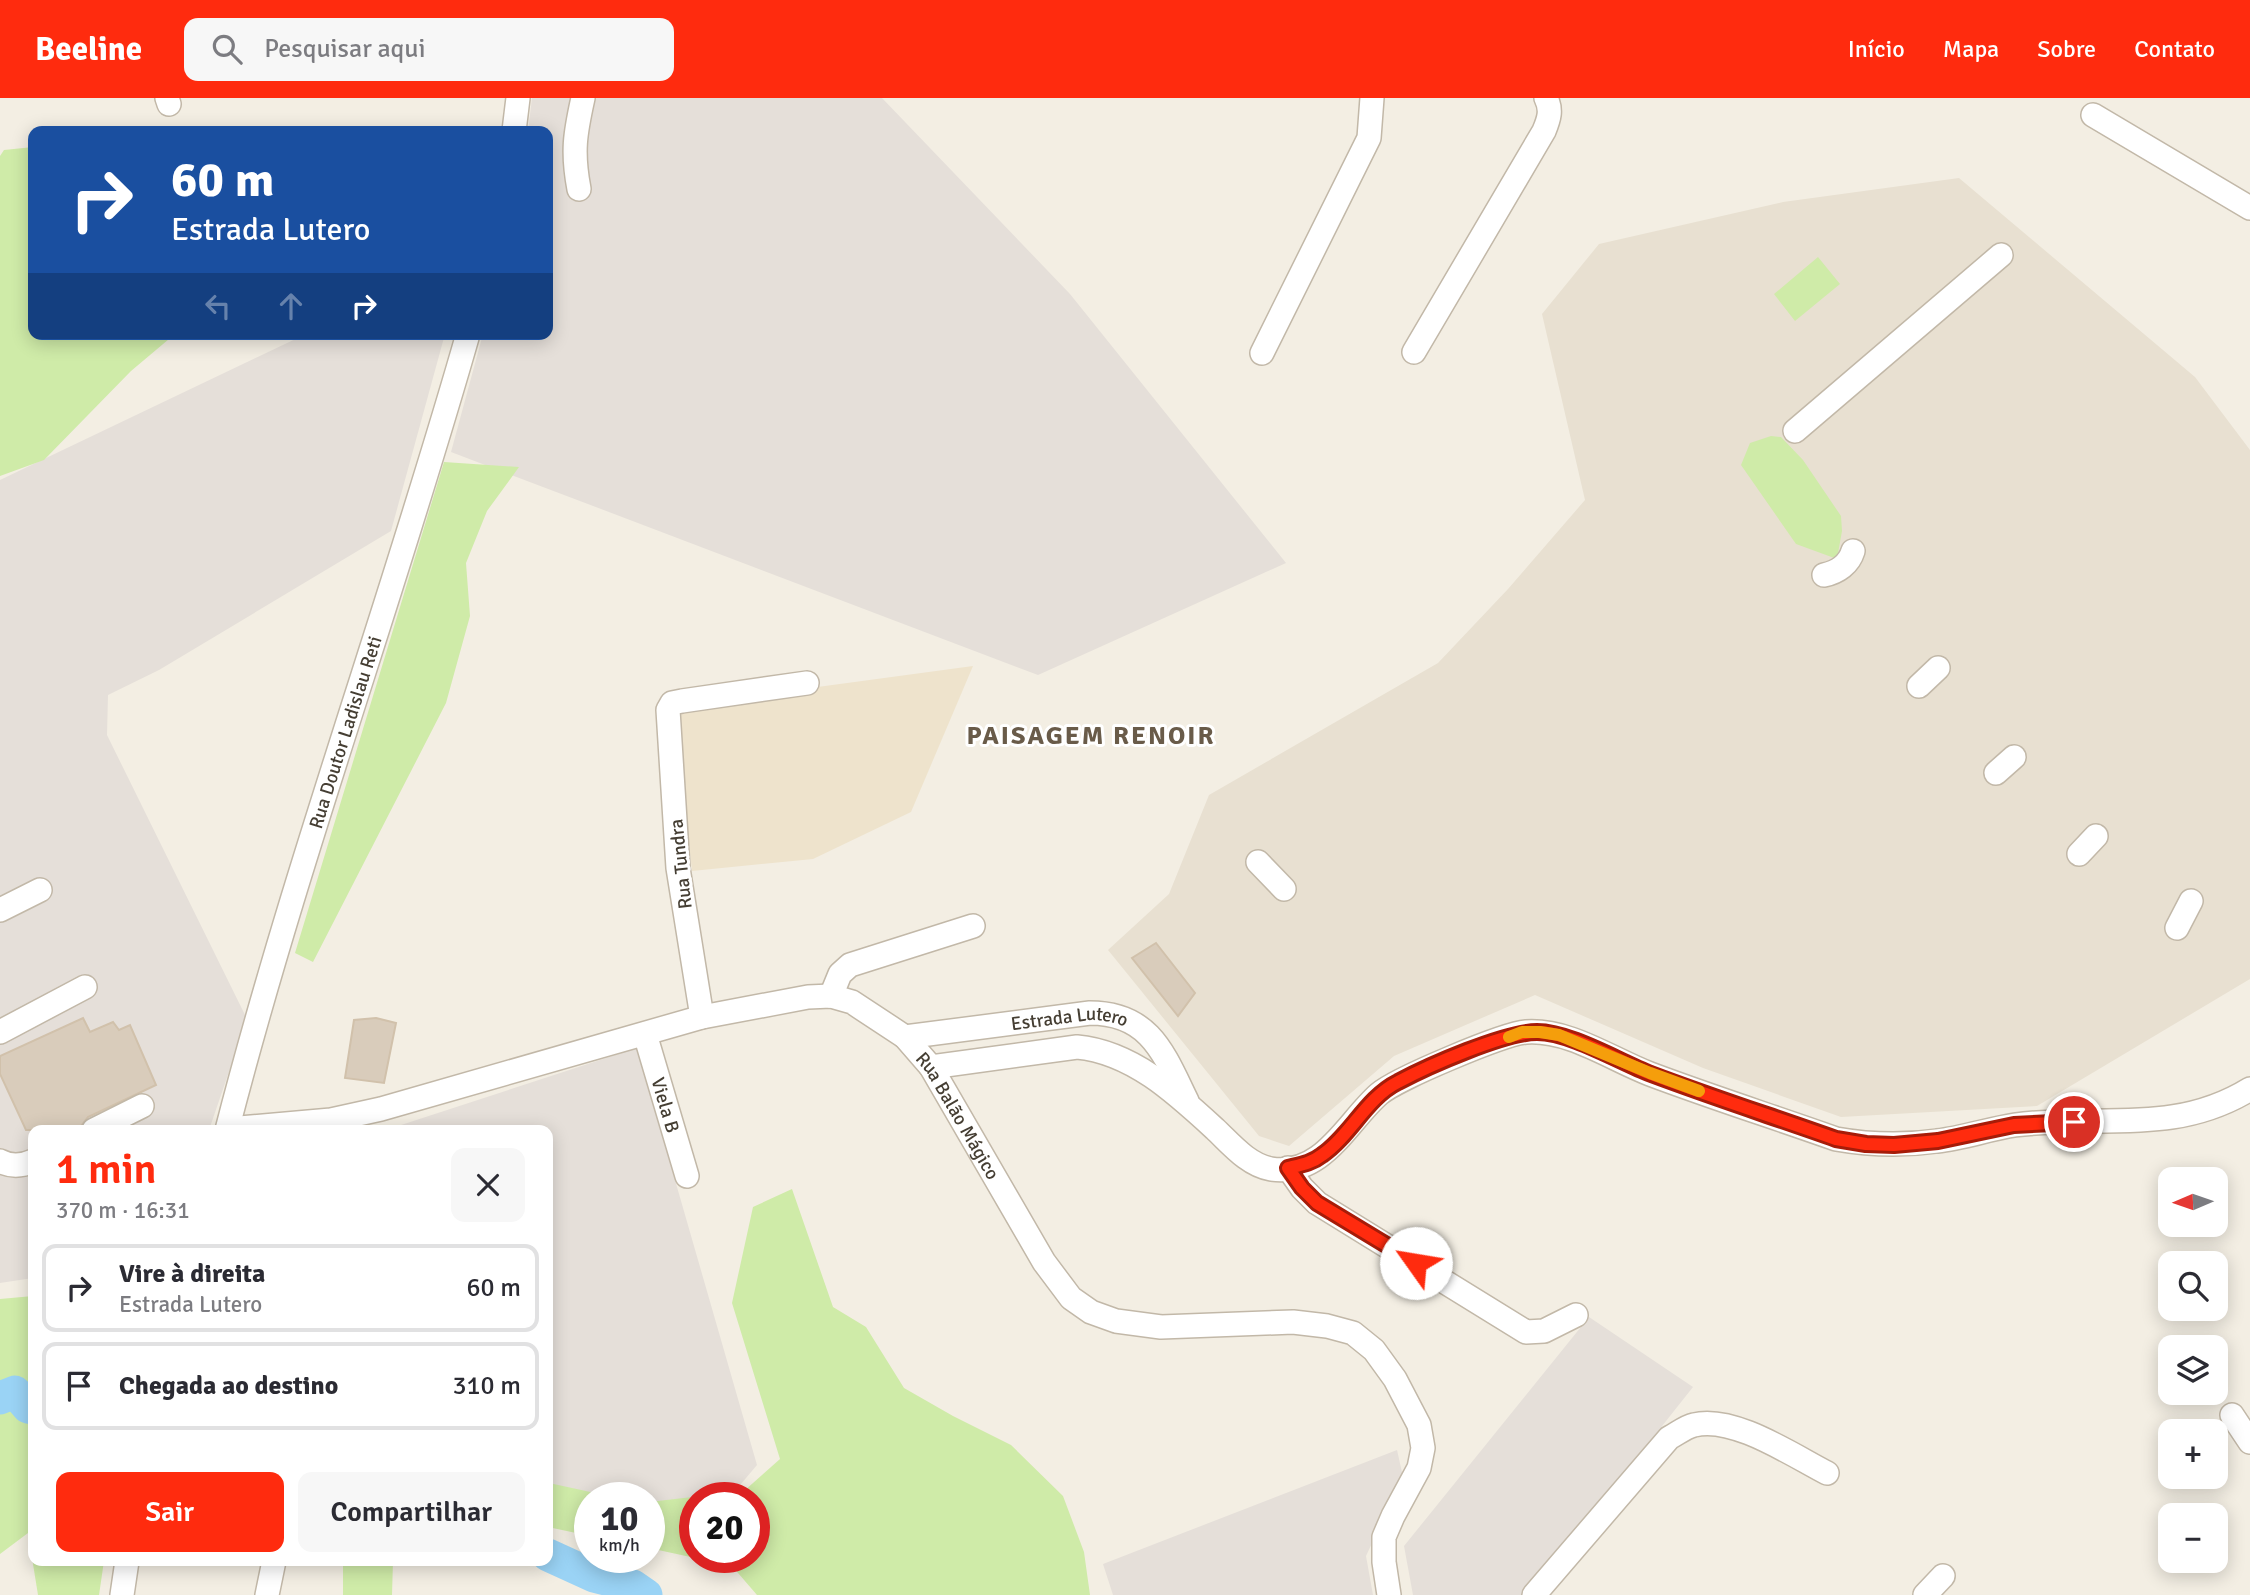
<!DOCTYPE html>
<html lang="pt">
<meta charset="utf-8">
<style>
body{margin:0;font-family:Signika,sans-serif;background:#f7f7f7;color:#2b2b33;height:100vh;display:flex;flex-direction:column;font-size:26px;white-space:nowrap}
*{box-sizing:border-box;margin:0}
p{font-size:23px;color:#7c7c81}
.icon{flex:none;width:38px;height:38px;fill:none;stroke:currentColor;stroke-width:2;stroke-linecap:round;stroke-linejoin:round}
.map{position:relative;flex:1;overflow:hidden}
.panel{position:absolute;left:28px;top:1027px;width:525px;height:441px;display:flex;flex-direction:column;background:#fff;border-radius:14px;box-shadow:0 4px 18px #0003}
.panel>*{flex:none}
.banner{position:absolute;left:28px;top:28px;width:525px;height:214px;border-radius:14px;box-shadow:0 4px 18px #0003;background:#1a4fa0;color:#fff;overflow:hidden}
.needle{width:46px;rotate:268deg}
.controls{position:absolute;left:2158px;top:1069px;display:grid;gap:14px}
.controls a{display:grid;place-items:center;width:70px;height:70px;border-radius:14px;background:#fff;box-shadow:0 4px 18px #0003;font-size:35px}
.speed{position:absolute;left:574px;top:1384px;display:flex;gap:14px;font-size:35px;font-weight:700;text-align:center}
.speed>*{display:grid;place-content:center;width:91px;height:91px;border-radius:50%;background:#fff;box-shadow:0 4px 18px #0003;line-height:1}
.speed small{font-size:18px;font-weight:400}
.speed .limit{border:10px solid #d22;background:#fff;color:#111}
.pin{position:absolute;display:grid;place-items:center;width:60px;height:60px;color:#fff;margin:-30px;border:4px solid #fff;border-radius:50%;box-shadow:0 2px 7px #0007}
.me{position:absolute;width:77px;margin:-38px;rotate:302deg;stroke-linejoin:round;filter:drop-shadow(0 0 5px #0008)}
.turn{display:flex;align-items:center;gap:24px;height:147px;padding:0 28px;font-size:32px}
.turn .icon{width:91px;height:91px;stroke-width:2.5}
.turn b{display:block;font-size:49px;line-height:60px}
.lanes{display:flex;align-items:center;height:66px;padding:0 28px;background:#0003;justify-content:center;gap:35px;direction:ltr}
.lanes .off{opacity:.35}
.round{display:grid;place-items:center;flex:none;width:74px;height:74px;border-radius:14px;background:#f7f7f7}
.overview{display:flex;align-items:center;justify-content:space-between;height:119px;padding:0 28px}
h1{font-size:42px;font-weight:600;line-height:52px;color:#ff2b0e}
.action{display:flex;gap:14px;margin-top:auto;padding:14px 28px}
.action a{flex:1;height:80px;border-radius:14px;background:#ff2b0e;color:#fff;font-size:28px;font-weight:600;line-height:80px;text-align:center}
.action a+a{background:#f7f7f7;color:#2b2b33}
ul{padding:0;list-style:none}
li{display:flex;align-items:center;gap:21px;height:88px;margin:0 14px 10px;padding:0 14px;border:4px solid #e1e1e2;border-radius:14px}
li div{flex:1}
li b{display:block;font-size:26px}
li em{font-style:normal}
header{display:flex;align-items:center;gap:42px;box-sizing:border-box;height:98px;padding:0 35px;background:#ff2b0e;color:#fff}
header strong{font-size:33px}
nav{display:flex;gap:38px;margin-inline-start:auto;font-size:24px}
.search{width:490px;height:63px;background:#f7f7f7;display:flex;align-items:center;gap:18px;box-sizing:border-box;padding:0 24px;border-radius:14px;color:#7c7c81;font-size:26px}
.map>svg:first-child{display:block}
.residential{fill:#e8e0d1}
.industrial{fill:#e5dfd9}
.education{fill:#eee3cc}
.green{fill:#cfeba8;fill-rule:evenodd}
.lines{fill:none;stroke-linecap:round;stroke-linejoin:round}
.river{stroke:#9ad3f5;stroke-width:33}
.building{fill:#d9ccbb;stroke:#d1c1ab;stroke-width:2}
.minor-casing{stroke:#c2b8a8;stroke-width:26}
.minor{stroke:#fff;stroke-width:23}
.route-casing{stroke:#a61c09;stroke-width:18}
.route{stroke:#ff2b0e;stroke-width:12}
.slow{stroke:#f59e0b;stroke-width:12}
.labels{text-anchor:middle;stroke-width:6;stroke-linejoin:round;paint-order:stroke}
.street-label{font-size:19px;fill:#453e33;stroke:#fff}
.district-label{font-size:26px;font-weight:bold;letter-spacing:2px;fill:#695b49;stroke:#fff}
</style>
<header>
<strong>Beeline</strong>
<div class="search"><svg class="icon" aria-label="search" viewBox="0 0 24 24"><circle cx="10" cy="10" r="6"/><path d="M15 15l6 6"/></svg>Pesquisar aqui</div>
<nav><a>Início</a><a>Mapa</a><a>Sobre</a><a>Contato</a></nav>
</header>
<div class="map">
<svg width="2250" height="1497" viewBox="0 0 2250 1497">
<rect width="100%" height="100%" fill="#f3eee3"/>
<!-- residential -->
<path class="residential" d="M1959,80L2195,279L2250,352V881L2037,1008L1841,1019L1703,970L1535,897L1394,958L1289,1048L1259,1038L1108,852L1169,796L1209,697L1438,565L1508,491L1585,402L1542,216L1599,146L1783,104Z"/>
<!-- industrial -->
<path class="industrial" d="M532,0H882L1070,196L1286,465L1038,577L451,354L483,236H548V33H528Z
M306,236H445L391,433L159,572L108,597L107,637L247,921L209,1032H33V1180L0,1185V382Z
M637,950L757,1367L729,1400H695L649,1415V1400L548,1401V1032H397L398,1028Z
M1589,1219L1693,1289L1528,1497H1413L1404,1448Z
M1397,1352L1403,1379L1366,1458L1373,1497H1113L1103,1466Z"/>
<!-- education -->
<path class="education" d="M973,568L911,714L813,761L692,773L676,626L683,607Z"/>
<!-- green -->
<path class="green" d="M33,49V236H175L131,273L44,362L0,378V58L4,52Z
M1818,159L1840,186L1795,223L1774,196Z
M1771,338L1781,339L1803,362L1841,418L1842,433L1837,461L1796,446L1741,367L1750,345Z
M444,364L519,369L487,413L466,465L470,518L446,605L313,864L295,855Z
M792,1091L833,1209L866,1229L904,1290L953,1318L1011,1347L1063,1398L1084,1454L1090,1497H757L732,1468L649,1450V1404L744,1393L780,1361L732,1205L753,1109ZM695,1400H754V1460H695Z
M33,1198V1463H104L99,1497H38L28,1435L0,1456V1201Z
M548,1384L549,1385L618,1400H590V1438L548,1429Z
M343,1463H393L392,1497H343Z"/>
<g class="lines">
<!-- river -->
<path class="river" d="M0,1300L15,1294L28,1309L33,1310
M548,1457L594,1478L633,1488L646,1497"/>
</g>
<!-- building -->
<path class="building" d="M1156,845L1195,895L1178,918L1132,860Z
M83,920L90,934L113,924L119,932L130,927L156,987L88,1019L81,1028L71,1032H26L0,976V958Z
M376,920L396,925L384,985L345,980L354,922Z"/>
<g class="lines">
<!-- minor casing -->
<g class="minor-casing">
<g id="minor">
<path d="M167,0L169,6"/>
<path d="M2093,17L2250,110"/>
<path d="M514,33L518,0"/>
<path d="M579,91C572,54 575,36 583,0"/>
<path d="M1414,254L1544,33C1549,21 1552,12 1546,0"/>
<path d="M1262,255L1369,40L1372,0"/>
<path d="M1795,333L2001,157"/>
<path d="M1824,477C1838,474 1849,466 1853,453"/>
<path d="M1919,588L1938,570"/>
<path d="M1996,675L2014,659"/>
<path d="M2079,756L2096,738"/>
<path d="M1258,764L1284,791"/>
<path d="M0,812L40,792"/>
<path d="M2177,830L2191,803"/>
<path d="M831,898L840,876L850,867L973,828"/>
<path d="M702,919L678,770L668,612L672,605L682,603L807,585"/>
<path d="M0,934L85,889"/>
<path id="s1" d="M645,936L687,1078"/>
<path id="s2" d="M905,939L1090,915C1150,915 1164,956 1187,1003"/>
<path d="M931,969L1077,949C1132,954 1176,995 1215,1031C1231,1046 1248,1067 1271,1071C1323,1079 1347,1024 1379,996C1396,981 1503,936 1526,934C1569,931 1611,961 1650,976C1711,999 1774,1019 1836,1041C1870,1047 1902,1048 1937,1043C1963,1040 1989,1031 2015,1027C2098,1016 2174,1038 2250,991"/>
<path id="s3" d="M228,1031L331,1022L381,1011L702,919L808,899L831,898L852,904L905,939L931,969L1044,1164L1071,1200L1091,1214L1116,1223L1161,1229L1293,1224L1327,1228L1353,1235L1374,1252L1395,1281L1419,1327L1423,1350L1419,1370L1393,1418L1384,1439V1464L1389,1497"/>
<path d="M94,1032L142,1008"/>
<path id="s4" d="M227,1032C296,764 392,503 468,236"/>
<path d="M0,1063C11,1069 22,1068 33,1063"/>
<path d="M1288,1070L1302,1090L1317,1105L1526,1234L1544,1233L1576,1217"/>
<path d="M2232,1317L2250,1344"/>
<path d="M122,1497L127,1463"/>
<path d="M267,1497L274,1463"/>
<path d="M1534,1497L1669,1340C1677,1336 1685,1329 1694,1327C1733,1317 1792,1357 1827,1375"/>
<path d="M1925,1497L1943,1478"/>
</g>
</g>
<!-- minor -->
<use href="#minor" class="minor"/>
</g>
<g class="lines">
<!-- route casing -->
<g class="route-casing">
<path id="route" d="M1416,1165L1317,1105L1302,1090L1288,1070C1300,1067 1312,1065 1322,1057C1351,1037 1366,1000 1398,984C1428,968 1505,934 1537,934C1570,934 1618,963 1651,976C1712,999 1774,1019 1836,1041L1866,1046L1894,1047L1938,1043L2014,1027L2074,1024"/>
</g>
<!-- route -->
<use href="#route" class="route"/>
<!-- slow -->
<path class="slow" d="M1509,939L1522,934H1540L1559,937L1650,975L1699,993"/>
</g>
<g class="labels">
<!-- street labels -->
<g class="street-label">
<text dy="7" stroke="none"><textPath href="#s4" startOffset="415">Rua Doutor Ladislau Reti</textPath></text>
<text transform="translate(680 766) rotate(-96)" y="7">Rua Tundra</text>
<text dy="7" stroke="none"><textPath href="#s2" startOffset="166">Estrada Lutero</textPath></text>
<text dy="7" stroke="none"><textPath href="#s1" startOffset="74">Viela B</textPath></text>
<text dy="7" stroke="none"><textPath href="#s3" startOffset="800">Rua Balão Mágico</textPath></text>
</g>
<!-- district labels -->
<g class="district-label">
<text x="1091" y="646">PAISAGEM RENOIR</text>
</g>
</g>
</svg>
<div class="controls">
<a><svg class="needle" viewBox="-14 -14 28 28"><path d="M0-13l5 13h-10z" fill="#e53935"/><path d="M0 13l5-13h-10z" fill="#7c7c81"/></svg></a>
<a><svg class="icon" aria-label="search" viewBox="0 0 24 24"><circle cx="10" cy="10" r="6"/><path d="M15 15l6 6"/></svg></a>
<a><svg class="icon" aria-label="layers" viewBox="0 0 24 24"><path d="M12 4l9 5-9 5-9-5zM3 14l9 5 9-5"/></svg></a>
<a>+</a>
<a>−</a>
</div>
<div class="speed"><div>10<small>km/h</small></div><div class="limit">20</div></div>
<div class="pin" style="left:2074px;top:1024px;background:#d93025"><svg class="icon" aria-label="arrive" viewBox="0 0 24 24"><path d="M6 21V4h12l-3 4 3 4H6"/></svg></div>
<svg class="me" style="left:1416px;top:1165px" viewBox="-20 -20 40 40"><circle r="19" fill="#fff"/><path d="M0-13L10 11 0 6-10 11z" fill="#ff2b0e"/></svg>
<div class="banner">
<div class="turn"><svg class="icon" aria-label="right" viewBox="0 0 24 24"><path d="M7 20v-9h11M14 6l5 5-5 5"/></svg><div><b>60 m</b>Estrada Lutero</div></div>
<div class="lanes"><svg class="icon off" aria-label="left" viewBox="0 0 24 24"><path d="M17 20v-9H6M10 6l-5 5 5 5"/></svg><svg class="icon off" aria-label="ahead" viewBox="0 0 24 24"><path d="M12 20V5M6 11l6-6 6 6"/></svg><svg class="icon" aria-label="right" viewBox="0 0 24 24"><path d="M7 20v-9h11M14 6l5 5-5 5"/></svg></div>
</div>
<section class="panel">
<div class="overview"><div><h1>1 min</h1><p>370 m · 16:31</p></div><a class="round"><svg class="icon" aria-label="close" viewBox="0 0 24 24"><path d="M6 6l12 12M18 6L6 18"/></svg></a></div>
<ul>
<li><svg class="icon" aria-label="right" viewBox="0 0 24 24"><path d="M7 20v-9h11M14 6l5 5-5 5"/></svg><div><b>Vire à direita</b><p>Estrada Lutero</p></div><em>60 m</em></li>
<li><svg class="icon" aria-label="arrive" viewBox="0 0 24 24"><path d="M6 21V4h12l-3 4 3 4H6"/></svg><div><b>Chegada ao destino</b></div><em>310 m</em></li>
</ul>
<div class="action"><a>Sair</a><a>Compartilhar</a></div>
</section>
</div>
